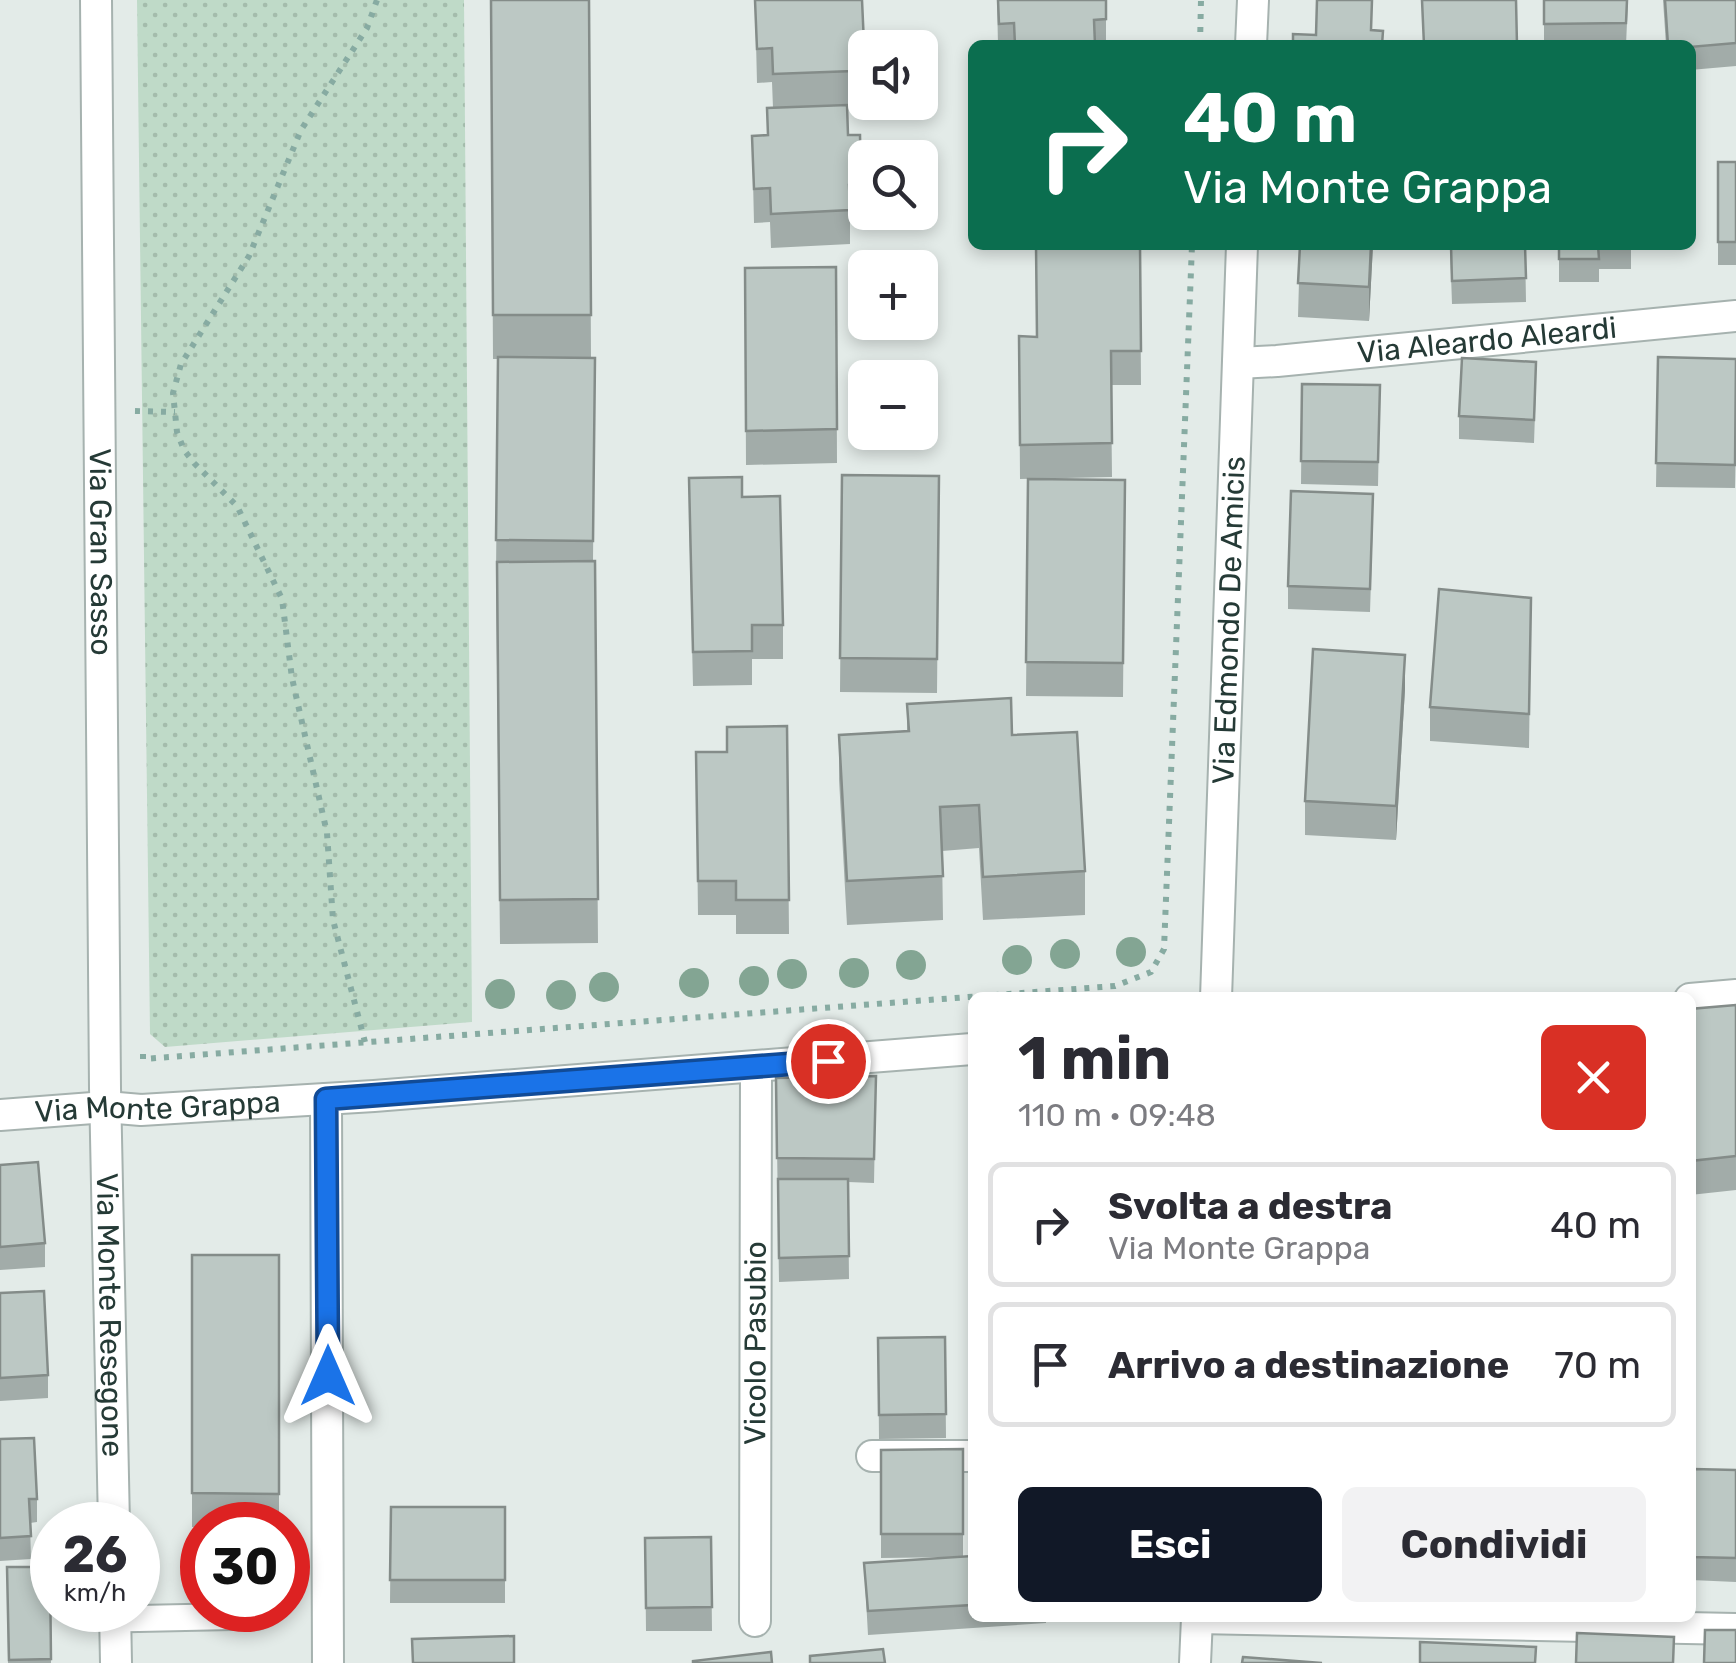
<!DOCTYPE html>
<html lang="it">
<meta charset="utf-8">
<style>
body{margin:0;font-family:Rubik,sans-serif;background:#f2f2f3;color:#2b2b33;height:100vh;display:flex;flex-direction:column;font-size:38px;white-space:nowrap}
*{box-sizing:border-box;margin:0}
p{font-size:32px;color:#7c7c81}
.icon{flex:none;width:55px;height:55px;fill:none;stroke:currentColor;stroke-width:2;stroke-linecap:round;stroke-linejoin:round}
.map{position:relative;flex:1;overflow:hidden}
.side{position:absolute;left:968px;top:992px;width:728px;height:630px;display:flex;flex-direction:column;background:#fff;border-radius:15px;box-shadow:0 5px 15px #0003}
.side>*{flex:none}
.top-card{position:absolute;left:968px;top:40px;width:728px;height:210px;border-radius:15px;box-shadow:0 5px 15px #0003;background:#0b6e4f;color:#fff;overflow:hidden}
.fabs{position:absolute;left:848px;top:30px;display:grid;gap:20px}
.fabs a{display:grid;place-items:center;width:90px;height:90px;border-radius:15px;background:#fff;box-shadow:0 5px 15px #0003;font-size:50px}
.speed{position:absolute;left:30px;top:1502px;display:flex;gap:20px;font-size:50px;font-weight:700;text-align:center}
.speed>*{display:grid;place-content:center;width:130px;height:130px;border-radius:50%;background:#fff;box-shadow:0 5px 15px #0003;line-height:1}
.speed small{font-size:25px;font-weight:400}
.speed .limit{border:15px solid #d22;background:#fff;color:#111}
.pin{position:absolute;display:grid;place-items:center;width:85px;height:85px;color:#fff;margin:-42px;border:5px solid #fff;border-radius:50%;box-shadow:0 2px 10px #0007}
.me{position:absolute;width:110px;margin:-55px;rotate:0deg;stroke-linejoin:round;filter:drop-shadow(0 0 8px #0008)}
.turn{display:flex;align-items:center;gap:35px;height:210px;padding:0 50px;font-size:45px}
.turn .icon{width:130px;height:130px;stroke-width:2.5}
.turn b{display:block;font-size:70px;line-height:85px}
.round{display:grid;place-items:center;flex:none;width:105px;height:105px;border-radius:15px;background:#f2f2f3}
.headline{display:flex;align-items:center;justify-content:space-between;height:170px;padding:0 50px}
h1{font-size:60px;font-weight:700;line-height:75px}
.primary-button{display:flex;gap:20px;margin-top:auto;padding:20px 50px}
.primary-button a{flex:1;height:115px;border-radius:15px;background:#111827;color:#fff;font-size:40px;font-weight:700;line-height:115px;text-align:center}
.primary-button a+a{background:#f2f2f3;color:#2b2b33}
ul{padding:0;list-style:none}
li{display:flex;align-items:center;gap:30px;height:125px;margin:0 20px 15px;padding:0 30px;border:5px solid #e1e1e2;border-radius:15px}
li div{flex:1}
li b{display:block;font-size:38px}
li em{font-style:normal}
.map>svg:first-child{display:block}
.grass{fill:url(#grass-dots)}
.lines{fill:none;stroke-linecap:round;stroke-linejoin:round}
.service-casing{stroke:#a6b2af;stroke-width:29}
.minor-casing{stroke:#a6b2af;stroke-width:34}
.path{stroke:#87aba2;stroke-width:6;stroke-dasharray:5 8;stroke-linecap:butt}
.service{stroke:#fff;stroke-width:25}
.minor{stroke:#fff;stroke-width:30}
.tree{fill:#83a593}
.wall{fill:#a2aca9}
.shaded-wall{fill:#848c89}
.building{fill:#bcc8c4;stroke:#848c89;stroke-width:2.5}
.route-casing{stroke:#114b97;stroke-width:25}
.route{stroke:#1a73e8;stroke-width:18}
.labels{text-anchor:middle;stroke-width:9;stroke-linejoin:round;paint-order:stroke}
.street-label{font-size:30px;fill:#253a36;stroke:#f3f8f6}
</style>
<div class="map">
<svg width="1736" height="1663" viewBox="0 0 1736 1663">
<defs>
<pattern id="grass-dots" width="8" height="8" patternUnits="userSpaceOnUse" patternTransform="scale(2.5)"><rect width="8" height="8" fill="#bfdac8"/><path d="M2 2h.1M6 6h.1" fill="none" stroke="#a4bcac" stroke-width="1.8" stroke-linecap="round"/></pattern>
</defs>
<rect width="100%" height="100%" fill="#e3ebe8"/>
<!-- grass -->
<path class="grass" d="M137,0H464L472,1022L165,1047L150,1034Z"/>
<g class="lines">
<!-- service casing -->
<g class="service-casing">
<path id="service" d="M115,1619L258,1616"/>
</g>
<!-- minor casing -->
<g class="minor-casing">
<g id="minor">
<path id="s1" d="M96,0L105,1088L114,1525"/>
<path d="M1251,45L1253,0"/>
<path id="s2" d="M1238,363L1277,361L1736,316"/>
<path id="s3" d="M1216,998L1242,245"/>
<path d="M1690,999L1736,995"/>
<path d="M326,1099L328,1663"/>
<path id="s4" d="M0,1115L106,1107L141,1110L374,1096L972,1049"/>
<path d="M872,1456H972"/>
<path d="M115,1610L116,1663"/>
<path d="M1197,1618L1736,1629"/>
<path id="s5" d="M755,1621L756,1067"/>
<path d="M1195,1663L1197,1618"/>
</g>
</g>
<!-- path -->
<path class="path" d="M1200,45L1201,0
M135,411L175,412
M365,1042L333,920L327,833L292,678L282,599L237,506L194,463L184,450L177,432L173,393L181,364L249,256L301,130L367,28L377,0
M143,1054V1059L1115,986L1151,972L1164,949L1192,245
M149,1539L150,1587"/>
<!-- service -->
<use href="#service" class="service"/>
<!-- minor -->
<use href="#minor" class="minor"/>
</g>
<!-- trees -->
<g class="tree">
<circle cx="1131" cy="952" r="15"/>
<circle cx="1065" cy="954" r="15"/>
<circle cx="1017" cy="960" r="15"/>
<circle cx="911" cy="965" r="15"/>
<circle cx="854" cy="973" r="15"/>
<circle cx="792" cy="974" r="15"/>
<circle cx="754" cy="981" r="15"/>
<circle cx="694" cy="983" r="15"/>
<circle cx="604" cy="987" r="15"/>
<circle cx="500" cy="994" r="15"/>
<circle cx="561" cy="995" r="15"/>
</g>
<!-- wall -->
<path class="wall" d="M491,0H589L591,358H595L593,561H595L598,943L500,944L496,574L498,359H493Z
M755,0L864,44V78H853V105L773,108L772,82L757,83Z
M997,0H1106V45H998Z
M1544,0H1628L1626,45H1544Z
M1663,0H1736V66L1690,70V45H1666Z
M767,108L848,135L861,184V218L850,219V244L771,248L770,222L754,223L752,136L767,135Z
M1718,162H1736V265H1718Z
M1140,245L1141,385H1111L1112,477L1020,479L1019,336L1037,337Z
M1300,245H1373L1369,321L1298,317Z
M1450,245H1525L1526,302L1452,304Z
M1559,245H1631V269H1599V282H1559Z
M836,267L837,463L746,465L745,268Z
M1658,357L1736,439L1735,488L1656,487Z
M1302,384L1380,385L1378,486L1301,484Z
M1536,385L1534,443L1459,439V416Z
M842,475L939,476L937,693L840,692Z
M1028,479L1125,480L1123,697L1026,696Z
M742,497L783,625V659H752V685L693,686L689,512Z
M1373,517L1370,612L1288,609V586Z
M1531,598L1529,748L1430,741V707Z
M1405,689L1396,840L1305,835V801Z
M907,704L1012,735L1085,871V915L983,920L979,848L942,851L943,920L847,925L839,779V735L907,731Z
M787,726L789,934H736V915H698L696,752H727Z
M1736,1005V1190L1690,1195V1009Z
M876,1076L874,1183L848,1182L849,1279L779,1282L776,1078Z
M0,1165L45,1243V1267L0,1270Z
M192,1255H279V1525H202V1528L192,1527Z
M0,1293L48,1375V1398L0,1401Z
M945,1337L946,1438L879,1439L878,1338Z
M0,1439L37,1499V1522L30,1523L31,1559L0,1561Z
M963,1449V1557L972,1556V1618H1046V1623L868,1635L864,1563L960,1557L881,1558V1450Z
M1736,1470V1582L1691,1580V1557Z
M391,1507H505V1603H390Z
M711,1537L712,1631H646L645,1538Z
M7,1567L51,1659V1663H8Z
M1059,1618H1131V1620L1059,1621Z"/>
<!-- shaded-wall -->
<path class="shaded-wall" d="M1371,245H1373L1369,321V287Z
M1405,655V689L1396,840V806Z"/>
<!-- building -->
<path class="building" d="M491,0H589L591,315H493Z
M755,0H862L864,44H852L853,71L773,74L772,48L757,49Z
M998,0H1106V19L1094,20L1095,45H1015L1014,23L999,24Z
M1317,0H1372L1371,30L1383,31L1382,45H1293V34L1316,35Z
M1422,0H1516L1517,45H1424Z
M1544,0H1627L1626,23L1544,24Z
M1665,0H1736V43L1690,47V45H1668Z
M847,105L848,135H860L861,184L849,185L850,210L771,214L770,188L754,189L752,136L768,135L767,108Z
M1718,162H1736V242H1718Z
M1036,245H1140L1141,351H1111L1112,443L1020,445L1019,336L1037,337Z
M1300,245H1371L1369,287L1298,283Z
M1451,245H1525L1526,278L1452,281Z
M1559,245H1631V246L1598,245L1599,259H1559Z
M836,267L837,429L746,431L745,268Z
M498,357L595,358L593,541L496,540Z
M1658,357L1736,359L1735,465L1656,463Z
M1462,358L1536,362L1534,420L1459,416Z
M1302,384L1380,385L1378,462L1301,461Z
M842,475L939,476L937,659L840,658Z
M742,477V497L780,496L783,625H752V651L693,652L689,478Z
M1028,479L1125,480L1123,663L1026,662Z
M1291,491L1373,494L1370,589L1288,586Z
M595,561L598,899L500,900L497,562Z
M1439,589L1531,598L1529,714L1430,707Z
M1313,649L1405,655L1396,806L1305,801Z
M1011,698L1012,735L1077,732L1085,871L983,877L979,805L940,807L943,876L847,881L839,735L909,731L907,704Z
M787,726L789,900H736V881H698L696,752H727V727Z
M1736,1005V1156L1690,1161V1009Z
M876,1076L874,1159L777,1158L776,1078Z
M38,1162L45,1243L0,1247V1165Z
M778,1179H848L849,1256L779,1258Z
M192,1255H279V1494L192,1493Z
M44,1291L48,1375L0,1378V1293Z
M945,1337L946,1414L879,1415L878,1338Z
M34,1438L37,1499H29L31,1536L0,1538V1439Z
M963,1449V1534H881V1450Z
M1693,1469L1736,1470V1558L1691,1557Z
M391,1507H505V1580H390Z
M711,1537L712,1607L646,1608L645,1538Z
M972,1556V1605L868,1611L864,1563Z
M7,1567H50L51,1659L9,1660Z
M1705,1630H1736V1663H1704Z
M1577,1633L1674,1637L1673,1663H1576Z
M514,1636V1663H413L412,1639Z
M1420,1642L1536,1647L1535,1663H1420Z
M883,1649L885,1663H810V1656Z
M771,1652L772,1663H693V1661Z
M1243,1657L1322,1663H1242Z"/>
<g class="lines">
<!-- route casing -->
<g class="route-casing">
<path id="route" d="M328,1376L326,1099L828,1061"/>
</g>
<!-- route -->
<use href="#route" class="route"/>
</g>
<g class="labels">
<!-- street labels -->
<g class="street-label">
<text dy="10" stroke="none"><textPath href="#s2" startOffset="250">Via Aleardo Aleardi</textPath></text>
<text dy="10" stroke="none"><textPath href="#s1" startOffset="552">Via Gran Sasso</textPath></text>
<text dy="10" stroke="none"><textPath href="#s3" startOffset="378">Via Edmondo De Amicis</textPath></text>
<text dy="10" stroke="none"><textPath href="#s4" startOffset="158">Via Monte Grappa</textPath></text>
<text dy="10" stroke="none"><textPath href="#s1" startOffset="1315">Via Monte Resegone</textPath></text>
<text dy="10" stroke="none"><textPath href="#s5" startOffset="278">Vicolo Pasubio</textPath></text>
</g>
</g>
</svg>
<div class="fabs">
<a><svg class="icon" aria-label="sound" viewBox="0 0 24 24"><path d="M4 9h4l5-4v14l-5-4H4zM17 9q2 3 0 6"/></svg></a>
<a><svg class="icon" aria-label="search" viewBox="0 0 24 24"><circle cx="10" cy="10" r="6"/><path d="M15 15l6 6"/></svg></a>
<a>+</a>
<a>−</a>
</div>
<div class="speed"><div>26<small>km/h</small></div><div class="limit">30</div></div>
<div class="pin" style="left:828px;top:1061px;background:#d93025"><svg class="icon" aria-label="arrive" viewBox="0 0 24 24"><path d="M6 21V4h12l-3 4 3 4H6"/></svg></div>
<svg class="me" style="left:328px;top:1376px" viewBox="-20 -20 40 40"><path d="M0-17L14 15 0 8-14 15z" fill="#1a73e8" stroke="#fff" stroke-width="4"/></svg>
<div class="top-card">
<div class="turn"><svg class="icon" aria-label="right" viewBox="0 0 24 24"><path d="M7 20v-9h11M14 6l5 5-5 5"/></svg><div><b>40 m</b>Via Monte Grappa</div></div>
</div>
<section class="side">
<div class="headline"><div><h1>1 min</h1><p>110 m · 09:48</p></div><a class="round" style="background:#d93025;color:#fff"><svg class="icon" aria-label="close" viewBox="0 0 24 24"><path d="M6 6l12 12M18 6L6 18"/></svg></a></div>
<ul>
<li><svg class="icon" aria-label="right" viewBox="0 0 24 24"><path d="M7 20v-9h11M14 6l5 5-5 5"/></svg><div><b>Svolta a destra</b><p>Via Monte Grappa</p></div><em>40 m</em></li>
<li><svg class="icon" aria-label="arrive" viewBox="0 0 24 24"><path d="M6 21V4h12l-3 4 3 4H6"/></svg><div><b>Arrivo a destinazione</b></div><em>70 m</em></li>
</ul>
<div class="primary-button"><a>Esci</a><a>Condividi</a></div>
</section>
</div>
